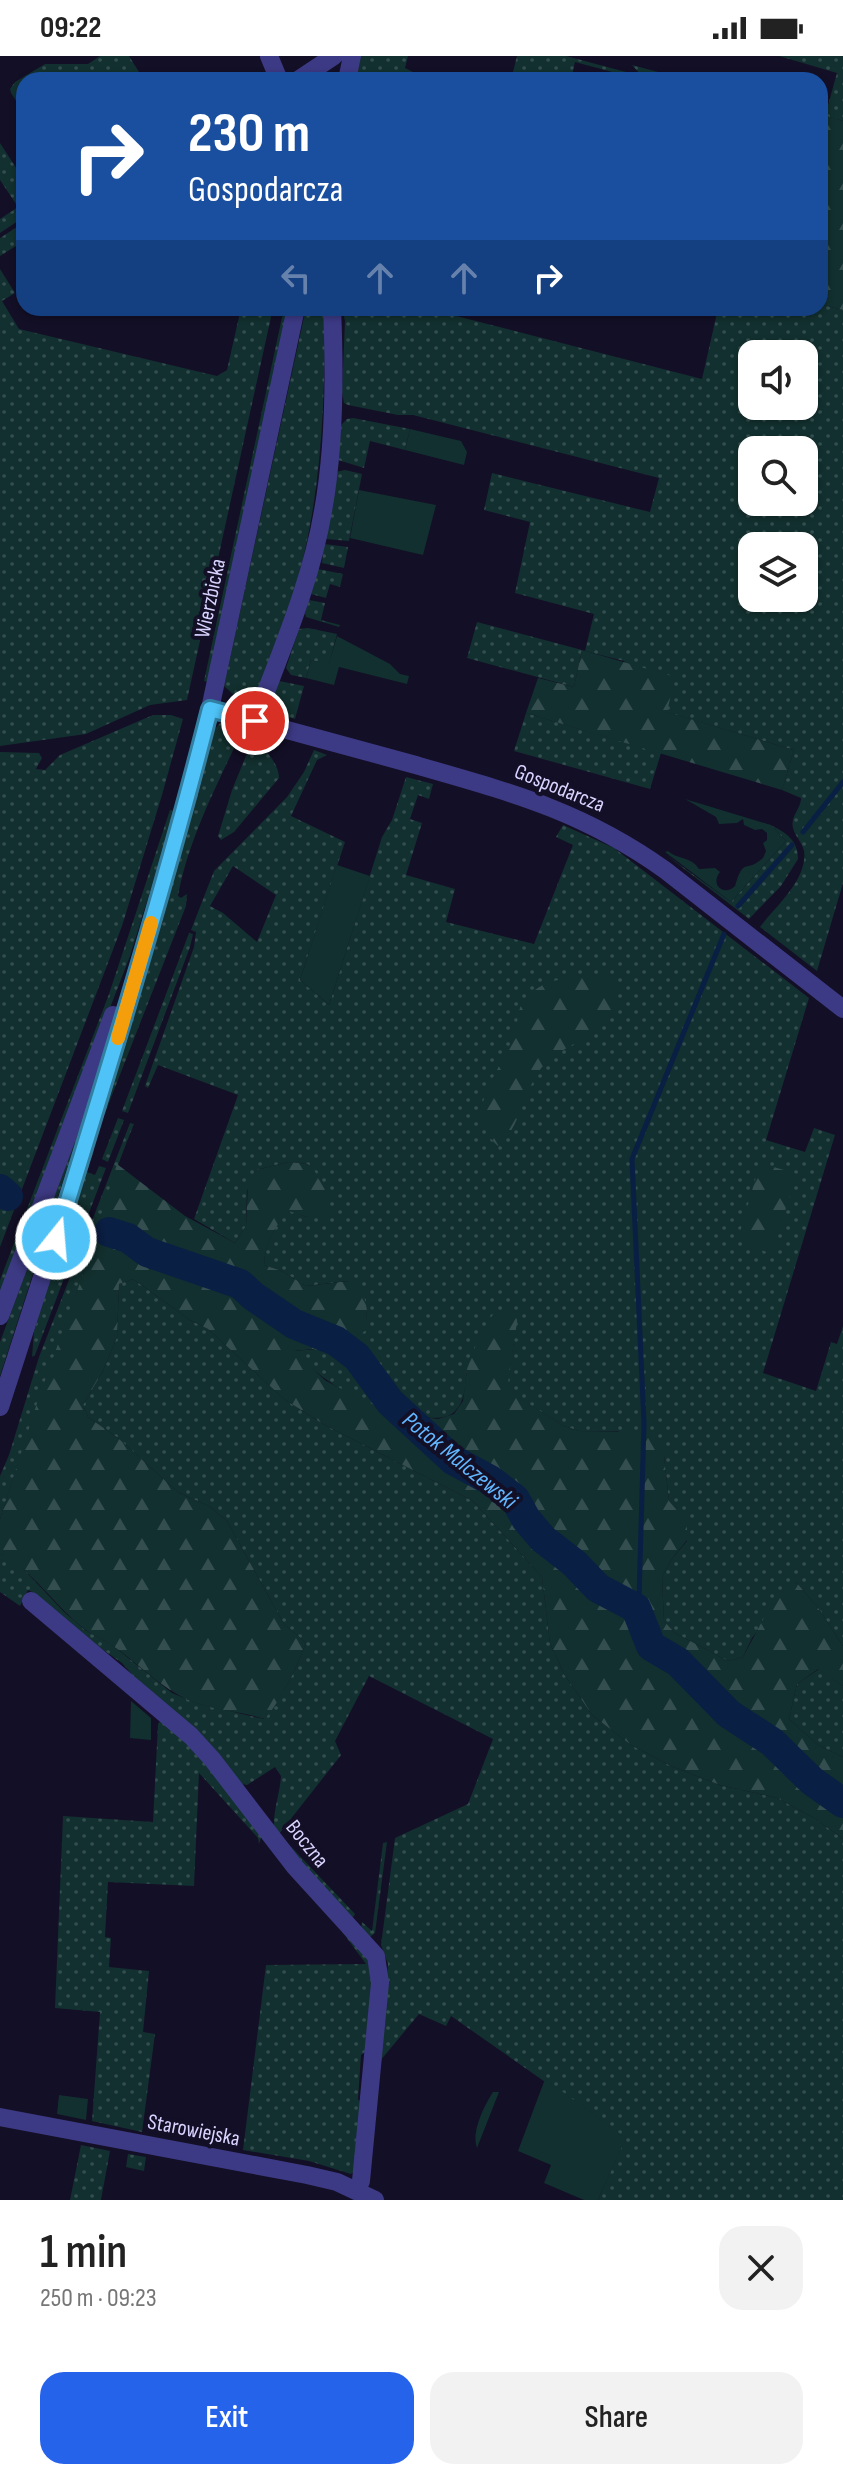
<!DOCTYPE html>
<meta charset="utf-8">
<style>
body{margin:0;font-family:"Sofia Sans Condensed",sans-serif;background:#f2f2f2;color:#222;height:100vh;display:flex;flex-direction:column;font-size:30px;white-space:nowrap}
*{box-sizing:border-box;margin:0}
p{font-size:26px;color:#767676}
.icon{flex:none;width:44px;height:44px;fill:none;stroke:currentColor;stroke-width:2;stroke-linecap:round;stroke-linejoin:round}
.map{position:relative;height:2144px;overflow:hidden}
.details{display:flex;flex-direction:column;background:#fff;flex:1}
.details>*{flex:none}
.hud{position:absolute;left:16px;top:16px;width:812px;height:244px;border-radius:24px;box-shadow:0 2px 6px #0004;background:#1a4fa0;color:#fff;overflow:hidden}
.buttons{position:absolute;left:738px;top:284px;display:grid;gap:16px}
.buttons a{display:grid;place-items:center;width:80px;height:80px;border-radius:16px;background:#fff;box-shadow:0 2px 6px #0004;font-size:40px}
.pin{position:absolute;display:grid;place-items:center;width:68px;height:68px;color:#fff;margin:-34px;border:4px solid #fff;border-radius:50%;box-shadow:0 2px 8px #0007}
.me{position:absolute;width:88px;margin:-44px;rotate:17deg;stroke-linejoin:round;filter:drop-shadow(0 0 6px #0008)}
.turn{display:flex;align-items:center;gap:28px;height:168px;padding:0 40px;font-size:36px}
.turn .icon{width:104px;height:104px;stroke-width:2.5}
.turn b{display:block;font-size:56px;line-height:68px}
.lanes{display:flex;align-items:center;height:76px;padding:0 40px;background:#0003;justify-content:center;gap:40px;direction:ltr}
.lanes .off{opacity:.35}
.round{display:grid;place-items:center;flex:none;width:84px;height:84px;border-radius:24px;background:#f2f2f2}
.summary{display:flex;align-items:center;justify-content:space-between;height:136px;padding:0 40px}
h1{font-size:48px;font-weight:600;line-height:60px}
.cta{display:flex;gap:16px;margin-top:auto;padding:16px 40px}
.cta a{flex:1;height:92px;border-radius:24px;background:#2563eb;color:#fff;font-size:32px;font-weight:600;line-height:92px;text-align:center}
.cta a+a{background:#f2f2f2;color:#222}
.status{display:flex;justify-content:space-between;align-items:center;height:56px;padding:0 40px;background:#fff;direction:ltr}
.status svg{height:22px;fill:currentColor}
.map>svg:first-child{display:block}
.grass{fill:url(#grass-dots);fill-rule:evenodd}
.forest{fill:url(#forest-firs)}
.garden{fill:#12302f}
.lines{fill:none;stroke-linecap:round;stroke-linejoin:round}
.stream{stroke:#0a1f44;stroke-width:5}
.river{stroke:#0a1f44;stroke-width:30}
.minor{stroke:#3d3a85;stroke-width:18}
.route-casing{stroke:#337fa1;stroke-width:20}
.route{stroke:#4fc3f7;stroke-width:14}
.slow{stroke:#f59e0b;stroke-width:14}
.labels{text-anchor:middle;stroke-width:8;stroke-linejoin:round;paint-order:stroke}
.street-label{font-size:22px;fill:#d9d4ff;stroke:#130f26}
.water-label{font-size:24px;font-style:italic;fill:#62b6ff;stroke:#130f26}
</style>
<div class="status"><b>09:22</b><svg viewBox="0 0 49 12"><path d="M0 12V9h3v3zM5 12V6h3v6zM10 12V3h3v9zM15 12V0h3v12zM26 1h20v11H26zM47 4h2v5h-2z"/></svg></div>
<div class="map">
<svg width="843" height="2144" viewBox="0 0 843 2144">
<defs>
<pattern id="grass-dots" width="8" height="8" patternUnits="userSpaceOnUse" patternTransform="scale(2)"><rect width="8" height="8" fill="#12302f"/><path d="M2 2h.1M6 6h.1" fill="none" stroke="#344d4e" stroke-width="1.8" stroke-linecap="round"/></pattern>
<pattern id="forest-firs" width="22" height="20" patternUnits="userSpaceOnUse" patternTransform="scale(2)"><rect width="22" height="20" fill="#12302f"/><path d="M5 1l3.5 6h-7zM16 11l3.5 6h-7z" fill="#344d4e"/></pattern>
</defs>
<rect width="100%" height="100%" fill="#130f26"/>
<!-- grass -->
<path class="grass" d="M100,0H129L144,24H24V57L11,37L10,33L15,26L45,8H88Z
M361,0H408L405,12L413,16L411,24H356Z
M517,0H566L626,16L631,21L575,6L571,24H511Z
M779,0H843V65L825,60L837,17Z
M632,9L688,24H642L640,18Z
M0,87L24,124V161L0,177V163L18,151L0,124Z
M20,169L24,176V185L0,200V182Z
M0,213L15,237L2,245L19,273L217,320L227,314L241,252H273L187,644L150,649L86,678L0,690Z
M820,248L843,254V827L817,915L760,871C776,850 808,823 804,795C802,786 795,780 793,772C790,760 801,753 801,742L782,734L794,694L666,656L624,605L585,595L594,558L515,537L530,466L484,454L492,417L650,456L659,422L413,359H398L348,349L344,347L342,336L345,265L342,252H425L702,323L717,257L700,252H820ZM752,298H804V350H752ZM752,394H804V446H752ZM752,490H804V542H752Z
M284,252H288L208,626L204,625Z
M306,252H325C325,372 320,483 273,596C266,614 261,637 245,649L224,630Z
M353,362L410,373L405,394L370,385L364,412L338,404L341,369L347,363Z
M345,414L362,418L349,485L326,483L336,416Z
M324,488L348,491L344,512L322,507Z
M318,513L343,518L340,531L330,528L326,542L311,538Z
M309,544L325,547L321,564L340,569L339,571L306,561L305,557Z
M477,566L582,594L574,631L467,602Z
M308,572L337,578L329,609L311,604L306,622L291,619L286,612L299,573Z
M279,625L304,630L295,663L271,656L270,649Z
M526,657L661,697L650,733L514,695Z
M153,659H171L183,663L162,739L122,870L0,1191V696L39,697L42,702L36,713L45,714L60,699Z
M230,666C247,677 279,700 279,722L234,776L221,784L218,780L232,734L248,695L236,688C213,737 188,786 178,840L181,842L187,838L186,850L105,1057L99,1063L188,774L213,675L220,667Z
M314,694L327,699L317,704L291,760L345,786L300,924L329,949L382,781L392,764L406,721L433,728L429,743L418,739L410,763L422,767L406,819L455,833L446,866L534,888L573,789L556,781L563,769L614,792L809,942L766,1084L805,1096L814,1072L835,1079L763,1317L816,1335L831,1286L837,1288L843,1270V1590L819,1553L796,1526L752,1582L743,1601L728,1605L675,1577L664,1565L662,1521L671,1504L687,1485V1467L669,1445L664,1400L618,1375H579L564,1370L506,1334L514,1285L467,1313C465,1327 466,1344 456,1354C448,1364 433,1362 422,1361C369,1354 331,1332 292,1295C319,1293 344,1292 365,1274L367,1254L348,1225L306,1230L282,1215L264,1209C265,1186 274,1171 289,1154L307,1161L308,1108L288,1106L256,1114L247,1135L246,1170L235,1187L194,1163L238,1039L158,1009L148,1032L145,1030L194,891L196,876L191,874L214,815L287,741L304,716ZM233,810L276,839L257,886L223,857L210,850Z
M170,754L175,755L130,900L0,1237V1224L109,938Z
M771,769C786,777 798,784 798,803L781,830L749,863L665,798L731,846L786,785Z
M189,877L193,878L190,891L128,1057L122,1055Z
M118,1062L124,1064L108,1106L102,1103Z
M83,1063L0,1320V1286Z
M130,1067L134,1068C114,1115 101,1164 85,1213C56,1296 27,1379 0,1463V1420L9,1399L39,1301Z
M89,1093L94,1094L87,1116L95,1119L99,1110L106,1112L35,1299L32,1301L34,1275Z
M133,1223L190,1264L208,1273L284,1343L323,1368L473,1445L542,1521L550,1587L564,1618L592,1659L631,1689L671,1710L720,1729L777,1742L816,1763L843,1783V2144H598L625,2082L451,1960L446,1970L419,1958L380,2005L388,1908L381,1889L395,1782L468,1748L493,1683L369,1620L335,1685L341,1699L279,1778L355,1858L352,1863C333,1846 276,1796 274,1771C273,1755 280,1737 281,1720L275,1711L247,1729L242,1728L222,1704L148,1637L122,1607L89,1584L36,1538L28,1534L20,1550L0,1536V1498L14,1503L64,1556L85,1574L112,1589L172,1637L199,1648L264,1663C284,1639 295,1615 306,1587L284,1568L227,1465L209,1450L179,1437L118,1382L88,1361L83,1349L103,1315L117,1281L119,1228Z
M819,1613L843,1630V1701L818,1689L789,1663L797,1628Z
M163,1661L181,1675L262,1779L259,1788L258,1782L199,1717L194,1830L108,1826L105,1881L111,1882L109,1911L149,1915L143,1976L155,1978L142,2076L92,2065L100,1956L55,1952L63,1760L153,1766L158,1668Z
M387,1786L375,1877L370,1881L361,1872L362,1866L372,1875L383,1787Z
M335,1866L370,1904L373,1913L365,1996L361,1999L358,2044L364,2046L356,2114L351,2118L309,2105L243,2094L266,1909L366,1908Z
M81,2089L110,2095L101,2144H70Z
M128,2098L146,2101L144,2115L126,2111Z"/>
<!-- forest -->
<path class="forest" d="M820,58L843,65V254L820,248Z
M582,594L675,621L667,656L794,694L782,734L526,657L538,622L574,631Z
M608,920L618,934C616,941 615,951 612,958C601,980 560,990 543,1010C524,1032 520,1074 498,1090C460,1056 499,1018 513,983C521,961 513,950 535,934C554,919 585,922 608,920Z
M288,1106L308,1108C324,1124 331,1139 327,1162L307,1161L289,1155C274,1171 265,1187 264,1209L282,1215L306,1230L349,1225L363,1235L367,1254L366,1274C344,1292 320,1292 293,1295L326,1325L388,1356L438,1363L454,1358L463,1345L467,1313L480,1278L496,1254L518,1259L507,1334L564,1370L579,1375L656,1376L664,1400L669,1445L687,1466V1484L671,1504L662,1521L664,1565L675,1577L728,1605L743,1601L774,1543L796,1526L819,1553L843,1590V1630L818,1613L797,1628L789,1663L818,1689L843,1701V1783L816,1763L777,1742L720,1729L671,1710L631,1689L592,1659L564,1618L550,1587L542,1521L473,1445L323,1368L284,1343L208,1273L190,1264L133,1223L119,1228L117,1281L103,1315L83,1349L88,1361L118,1382L179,1437L209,1450L227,1465L284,1568L306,1587C295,1615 284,1639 265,1663C243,1656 220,1655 199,1648C165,1637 142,1610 113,1590C103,1583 91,1579 82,1571C56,1551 28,1509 0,1498V1463L38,1344L86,1210L117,1108L185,1160L235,1187L246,1170L248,1127L256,1114Z
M760,1107L797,1118L771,1198L738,1183Z"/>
<!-- garden -->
<path class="garden" d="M410,373L461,385L467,396L464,409L405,394Z
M359,434L436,449L423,499L350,482Z
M337,580L390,608L400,618L409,620L407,628L339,611L334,629L306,622L311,604L329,608Z
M685,743L771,769L786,785L731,846L665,796L668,795C678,804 691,800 699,813L715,812L720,816C710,828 723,841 735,830C744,800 745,818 763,802L766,795L763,787L767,784V777L762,773L755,774L744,769L743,763L737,767L719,768L716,761Z
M337,809L370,820L329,949L300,924Z
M131,1645L151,1662V1684L130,1682Z
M545,2023L626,2082L598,2144H584L544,2127L551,2109L518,2095Z
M493,2036H499L477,2092C471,2076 484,2050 493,2036Z
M59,2039L88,2043L86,2064L57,2058Z"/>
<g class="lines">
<!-- stream -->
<path class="stream" d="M803,776L843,726
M738,850L792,789
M636,1552L639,1544L644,1367L632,1103L724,878"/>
<!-- river -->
<path class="river" d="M0,1133L8,1140
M109,1176L128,1182L147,1196L240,1228L253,1240L294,1268L336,1285L357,1301L390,1346L453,1404L490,1424L515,1443L526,1463L543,1483L574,1507L598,1532L636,1552L651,1590L678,1606L729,1658L772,1686L812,1725L843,1747"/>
<!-- minor -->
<path class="minor" d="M269,0L279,24
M298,24L334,0
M347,24L352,0
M210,653C277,671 345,690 412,708C509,736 581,754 665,814L843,953
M255,665C280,597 311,527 323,455C335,389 335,319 332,252
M0,1260L113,959
M0,1351L99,1045L187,744L210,653L296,252
M31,1545L191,1680L212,1703L295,1811L376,1900L380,1927L361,2125L357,2134
M0,2061L307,2119L337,2126L375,2144"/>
</g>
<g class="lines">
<!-- route casing -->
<g class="route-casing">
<path id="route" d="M56,1183C110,1007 165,831 210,653L255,665"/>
</g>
<!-- route -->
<use href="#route" class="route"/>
<!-- slow -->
<path class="slow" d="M118,982L151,867"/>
</g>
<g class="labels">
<!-- street labels -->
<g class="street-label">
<text transform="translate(209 542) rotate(-78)" y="8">Wierzbicka</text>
<text transform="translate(560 731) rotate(22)" y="8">Gospodarcza</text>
<text transform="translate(308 1787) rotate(51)" y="8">Boczna</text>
<text transform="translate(194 2073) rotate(11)" y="8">Starowiejska</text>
</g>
<!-- water labels -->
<g class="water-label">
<text transform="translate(460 1404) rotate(39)" y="8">Potok Malczewski</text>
</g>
</g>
</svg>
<div class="buttons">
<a><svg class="icon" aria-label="sound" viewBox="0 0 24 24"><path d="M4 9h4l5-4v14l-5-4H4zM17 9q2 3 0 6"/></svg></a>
<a><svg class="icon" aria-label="search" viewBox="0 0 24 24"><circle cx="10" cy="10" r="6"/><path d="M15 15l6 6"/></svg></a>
<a><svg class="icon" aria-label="layers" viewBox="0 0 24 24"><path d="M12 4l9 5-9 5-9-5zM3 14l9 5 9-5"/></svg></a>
</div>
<div class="pin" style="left:255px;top:665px;background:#d93025"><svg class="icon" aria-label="arrive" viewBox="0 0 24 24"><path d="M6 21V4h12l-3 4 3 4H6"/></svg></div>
<svg class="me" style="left:56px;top:1183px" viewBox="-20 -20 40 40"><circle r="17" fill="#4fc3f7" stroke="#fff" stroke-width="3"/><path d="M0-11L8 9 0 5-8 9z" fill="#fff"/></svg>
<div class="hud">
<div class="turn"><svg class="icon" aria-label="right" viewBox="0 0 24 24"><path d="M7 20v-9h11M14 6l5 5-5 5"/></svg><div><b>230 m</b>Gospodarcza</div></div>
<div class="lanes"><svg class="icon off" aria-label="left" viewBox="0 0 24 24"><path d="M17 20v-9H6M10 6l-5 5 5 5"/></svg><svg class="icon off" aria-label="ahead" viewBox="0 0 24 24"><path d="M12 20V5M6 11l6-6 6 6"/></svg><svg class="icon off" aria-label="ahead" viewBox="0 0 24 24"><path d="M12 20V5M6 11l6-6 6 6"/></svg><svg class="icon" aria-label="right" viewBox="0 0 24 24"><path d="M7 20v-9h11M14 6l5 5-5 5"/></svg></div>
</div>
</div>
<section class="details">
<div class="summary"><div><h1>1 min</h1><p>250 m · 09:23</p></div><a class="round"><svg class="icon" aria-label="close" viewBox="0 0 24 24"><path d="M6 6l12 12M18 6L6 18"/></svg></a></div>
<div class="cta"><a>Exit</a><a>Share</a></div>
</section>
